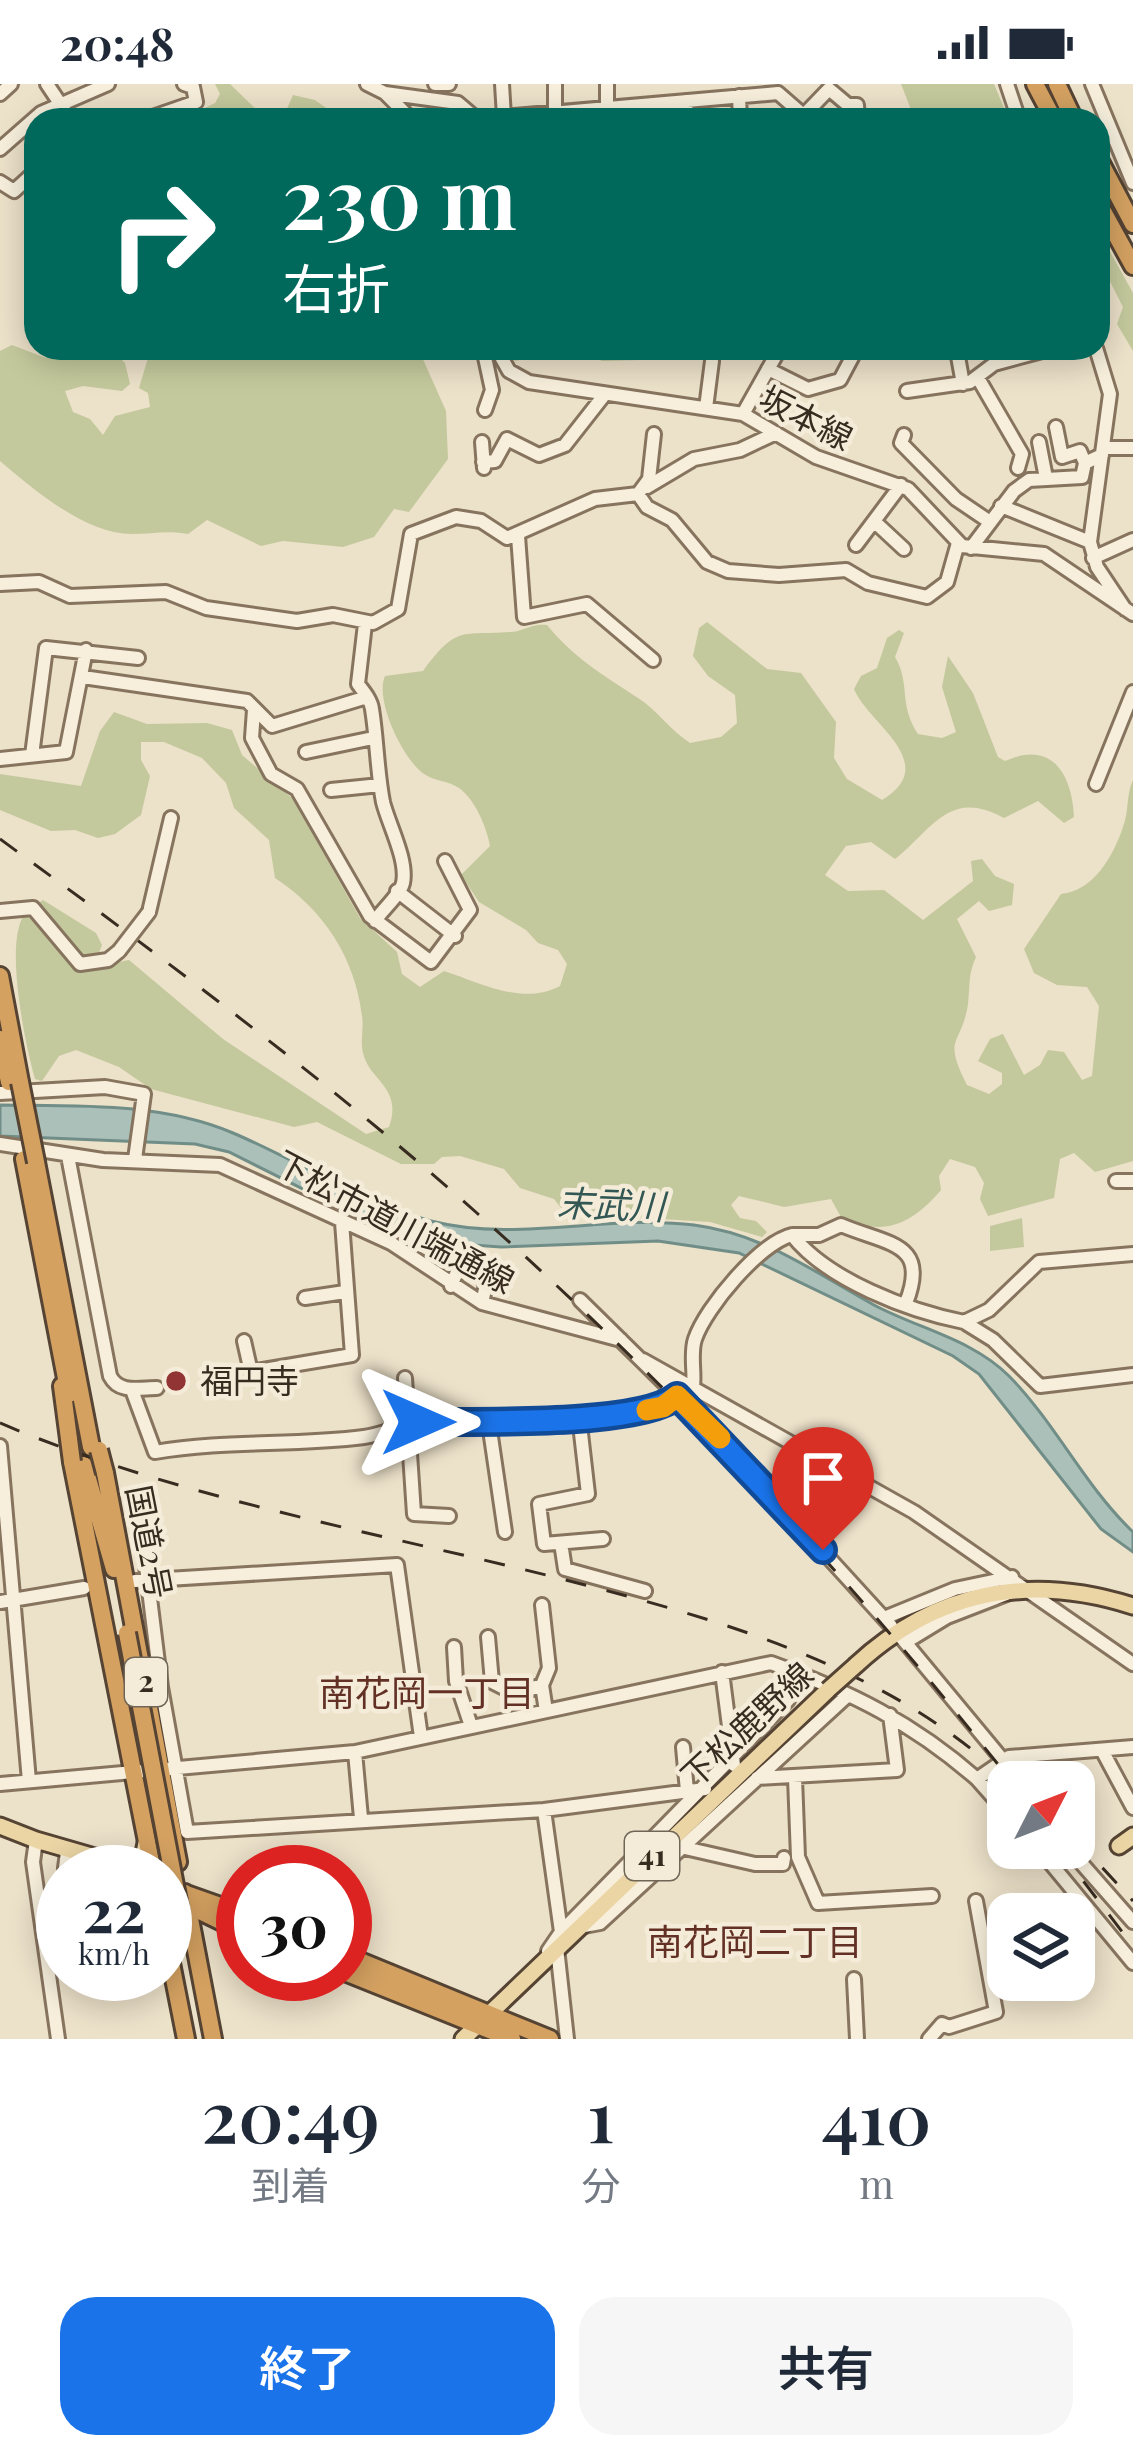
<!DOCTYPE html>
<html lang="ja">
<meta charset="utf-8">
<style>
body{margin:0;font-family:"Playfair Display","Noto Sans JP",serif;background:#f6f6f7;color:#1f2937;height:100vh;display:flex;flex-direction:column;font-size:45px;white-space:nowrap}
*{box-sizing:border-box;margin:0}
p{font-size:39px;color:#747a83}
.icon{flex:none;width:66px;height:66px;fill:none;stroke:currentColor;stroke-width:2;stroke-linecap:round;stroke-linejoin:round}
.map{position:relative;height:1955px;overflow:hidden}
.panel{display:flex;flex-direction:column;background:#fff;flex:1}
.panel>*{flex:none}
.hud{position:absolute;left:24px;top:24px;width:1086px;height:252px;border-radius:36px;box-shadow:0 6px 30px #0003;background:#00695c;color:#fff;overflow:hidden}
.needle{width:78px;rotate:48deg}
.controls{position:absolute;left:987px;top:1677px;display:grid;gap:24px}
.controls a{display:grid;place-items:center;width:108px;height:108px;border-radius:24px;background:#fff;box-shadow:0 6px 30px #0003;font-size:60px}
.speed{position:absolute;left:36px;top:1761px;display:flex;gap:24px;font-size:60px;font-weight:700;text-align:center}
.speed>*{display:grid;place-content:center;width:156px;height:156px;border-radius:50%;background:#fff;box-shadow:0 6px 30px #0003;line-height:1}
.speed small{font-size:30px;font-weight:400}
.speed .limit{border:18px solid #d22;background:#fff;color:#111}
.pin{position:absolute;display:grid;place-items:center;width:102px;height:102px;color:#fff;margin:-123px -51px;border-radius:50% 50% 50% 0;rotate:-45deg;box-shadow:0 0 12px #0007}
.pin .icon{rotate:45deg}
.me{position:absolute;width:132px;margin:-66px;rotate:90deg;stroke-linejoin:round;filter:drop-shadow(0 0 9px #0008)}
.turn{display:flex;align-items:center;gap:42px;height:252px;padding:0 60px;font-size:54px}
.turn .icon{width:156px;height:156px;stroke-width:2.5}
.turn b{display:block;font-size:84px;line-height:102px}
.eta{display:flex;justify-content:space-evenly;align-items:center;height:204px;text-align:center}
.eta b{font-size:72px;font-weight:600;line-height:84px}
.action{display:flex;gap:24px;margin-top:auto;padding:24px 60px}
.action a{flex:1;height:138px;border-radius:36px;background:#1a73e8;color:#fff;font-size:48px;font-weight:600;line-height:138px;text-align:center}
.action a+a{background:#f6f6f7;color:#1f2937}
.status{display:flex;justify-content:space-between;align-items:center;height:84px;padding:0 60px;background:#fff;direction:ltr}
.status svg{height:33px;fill:currentColor}
.map>svg:first-child{display:block}
.green{fill:#c4c99d}
.water{fill:#aac0b9;stroke:#708e87;stroke-width:3}
.lines{fill:none;stroke-linecap:round;stroke-linejoin:round}
.stream{stroke:#708e87;stroke-width:3}
.minor-casing{stroke:#87745f;stroke-width:18}
.major-casing{stroke:#554333;stroke-width:21}
.highway-casing{stroke:#554333;stroke-width:22}
.minor{stroke:#f7efdc;stroke-width:12}
.major{stroke:#ebd5a5;stroke-width:15}
.highway{stroke:#d4a161;stroke-width:16}
.rail{stroke:#382c21;stroke-width:3;stroke-dasharray:21 21;stroke-linecap:butt}
.minor-bridge-casing{stroke:#87745f;stroke-width:18;stroke-linecap:butt}
.major-bridge-casing{stroke:#554333;stroke-width:21;stroke-linecap:butt}
.highway-bridge-casing{stroke:#554333;stroke-width:22;stroke-linecap:butt}
.minor-bridge{stroke:#f7efdc;stroke-width:12}
.major-bridge{stroke:#ebd5a5;stroke-width:15}
.highway-bridge{stroke:#d4a161;stroke-width:16}
.route-casing{stroke:#114b97;stroke-width:30}
.route{stroke:#1a73e8;stroke-width:21}
.slow{stroke:#f59e0b;stroke-width:21}
.poi-dot{fill:#923334;stroke:#f4ecd8;stroke-width:4.5}
.labels{text-anchor:middle;stroke-width:9;stroke-linejoin:round;paint-order:stroke}
.shield{fill:#f4ecd8;stroke:#706658;stroke-width:3}
.shield-label{font-size:30px;font-weight:bold;fill:#382c21}
.street-label{font-size:33px;fill:#382c21;stroke:#f4ecd8}
.poi-label{font-size:33px;fill:#382c21;stroke:#f4ecd8;text-anchor:start}
.water-label{font-size:36px;font-style:italic;fill:#325754;stroke:#f4ecd8}
.neighbourhood-label{font-size:36px;fill:#623024;stroke:#f4ecd8}
</style>
<div class="status"><b>20:48</b><svg viewBox="0 0 49 12"><path d="M0 12V9h3v3zM5 12V6h3v6zM10 12V3h3v9zM15 12V0h3v12zM26 1h20v11H26zM47 4h2v5h-2z"/></svg></div>
<div class="map">
<svg width="1133" height="1955" viewBox="0 0 1133 1955">
<rect width="100%" height="100%" fill="#ece1c9"/>
<!-- green -->
<path class="green" d="M215,0H230L267,36H180L215,19L220,10Z
M901,0H994L1009,36H915Z
M293,11L315,16L343,36H282Z
M1098,146L1133,209V267L1117,240L1123,223L1098,174Z
M12,261L46,274L64,264H110L125,279L130,300L122,307L83,302L65,307L73,328L90,335L103,351L115,332L150,323L148,309L139,304L151,264H418L446,327L448,375L409,428L394,425L374,453L343,463L283,457L261,462L207,436L188,450C168,446 152,450 132,450C85,450 33,405 0,377V267Z
M507,264H681L651,265L641,276L602,277L569,264L515,277Z
M707,538L767,585L801,589L836,638L834,674L847,695L882,716C943,679 867,639 854,605L861,592L877,584L887,554L899,546L904,549L895,573C911,600 898,620 918,650L942,654L956,648L942,603L948,572L973,609L998,673L1005,677C1052,656 1072,690 1074,733L1064,739L1038,717L1004,734C949,703 931,747 895,775L871,758L846,762L825,791L848,807L884,806L923,836L973,797L971,777L982,775L995,792L1014,800L1012,821L989,827L979,817L957,835L976,873C968,890 970,902 968,920C961,964 942,951 967,1001L989,1010L1002,1000V989L978,977L990,955L1003,950L1024,991L1040,981L1048,966L1064,968L1082,996L1092,992L1099,922L1087,903L1057,901L1034,889L1024,865L1061,810C1093,807 1113,773 1123,743C1129,728 1126,711 1133,696V1077L1095,1088L1074,1069L1060,1075L1054,1114L988,1132L980,1115L984,1099L975,1083L950,1075L939,1092L941,1106C912,1140 884,1154 841,1133L831,1115L784,1123L739,1112L731,1121L740,1134L756,1137L767,1148L762,1153L710,1138L565,1129L554,1115L520,1104L504,1085L460,1072L442,1073L434,1080H401L317,1038L294,1043L151,1005L119,983L76,966L59,972L42,997L35,995C25,960 9,878 19,843C22,829 31,824 43,816L96,849L102,861L97,874L103,881L129,876L223,955L366,1050L389,1043C403,1003 370,998 363,969C360,957 364,944 362,932C355,874 324,826 275,794L269,756L234,724L226,699L202,674L164,658H141V676L150,692L141,731L115,750L98,754L75,746L51,747L0,726V690L81,702L100,647L114,628L147,640L207,639L232,646L242,671L293,715L360,834L397,868L402,890L420,903L444,887C481,899 523,922 560,902L567,880L558,866L538,859L526,846L479,818L461,791L490,762C487,744 475,715 459,704C449,697 434,697 424,690C404,677 374,616 385,592L423,587C458,540 461,552 511,548C525,547 532,539 547,541C574,574 603,591 638,614C657,626 670,646 690,659L721,653L737,639L735,611L708,592L693,572L699,544Z
M1022,1134L1024,1163L990,1167V1142Z"/>
<!-- water -->
<path class="water" d="M0,1021C77,1022 160,1018 233,1049C299,1077 361,1118 431,1137C516,1159 608,1130 694,1141C764,1150 814,1188 874,1221C919,1245 972,1255 1009,1292C1056,1340 1084,1401 1133,1448V1468L1101,1445L979,1290L953,1272L739,1169L658,1157L501,1163L445,1159L373,1140L229,1068L195,1060L0,1052Z"/>
<g class="lines">
<!-- stream -->
<path class="stream" d="M126,516L158,514"/>
<!-- minor casing -->
<g class="minor-casing">
<path id="minor" d="M47,0L71,36
M367,0L385,9L412,36
M435,0H449
M502,0L504,33L778,9L809,36
M555,0V28
M607,0V24
M1007,0L1019,36
M1092,0L1133,99
M385,9L458,19L478,36
M0,10L11,0
M739,12L740,36
M686,17L687,36
M804,31L829,5L848,21H857L858,36
M144,36L196,18L193,3L184,0
M0,65L41,29L108,0
M0,98L14,107L36,87
M1098,216V222
M483,264L492,306L485,326
M496,264L509,287L529,298L743,330L816,373L908,405L962,462L1044,470L1133,530
M934,264L957,267L963,300
M1096,264L1110,310L1090,458L1097,483L1125,525
M768,285L808,305L840,296L857,264
M978,294L1022,370L1018,384
M907,307L970,298L994,280L1042,267
M706,324L712,277
M743,330L780,264
M1056,343L1062,373L1080,367L1085,379
M904,351L901,359L956,415L990,438
M482,358L484,384
M1039,358L1046,394
M1103,364H1133
M483,378L495,377L507,355L539,371L565,361L605,310
M647,403L694,375L740,366L776,349
M638,410L647,423L672,436L707,478L728,487L779,491L846,486L868,499L927,513L947,498L958,459
M1001,422L1090,458
M876,439L904,465
M518,452L524,533L587,520L653,576
M856,461L901,401
M971,464L1014,407L1029,396L1082,393L1085,379L1102,371
M1093,474L1133,456
M0,500L39,498L70,512L166,508L206,524L297,537L333,531L373,539L398,525L411,450L456,433L481,437L507,454L595,415L638,410L649,395L654,350
M365,540L358,600C364,608 371,616 372,625C377,656 377,687 383,718C388,739 408,776 403,799C400,811 382,826 375,837
M83,593L247,617L272,642L367,613
M254,626L252,654L271,690L297,705L370,832L431,878L470,826L445,777
M306,668L373,654
M32,671L46,564L138,574
M0,675L66,668L86,566
M1096,700L1133,608
M331,706L380,701
M397,807L455,852
M0,827L33,824L80,880L108,876L119,867
M149,828L171,734
M0,1009L105,1003L144,1010L135,1075
M0,1060L103,1076L220,1081L391,1159L482,1219L621,1256
M68,1072L110,1292C119,1310 140,1304 157,1304
M1116,1097H1133
M792,1151H819L841,1141C888,1161 930,1158 906,1219
M451,1202L460,1181L489,1187L482,1219
M305,1214L345,1208
M580,1216L712,1346L891,1542
M964,1238L993,1256L1040,1302L1133,1291
M244,1257L251,1288L352,1271L342,1138
M643,1276L914,1428L1133,1580
M405,1294L414,1430L449,1432
M693,1303C695,1287 690,1270 695,1255C706,1223 760,1159 792,1151C827,1196 909,1227 964,1238L989,1226L1039,1178L1133,1170
M132,1306L155,1368C224,1356 294,1362 364,1353C385,1350 406,1339 425,1338C481,1335 638,1344 677,1312
M579,1332L588,1410L539,1420L544,1460L603,1455
M489,1339L505,1448
M0,1362L29,1697
M139,1425L161,1603L187,1748L544,1726L705,1705
M561,1459L565,1485L645,1507
M135,1497L397,1481L421,1653
M0,1518L84,1504
M542,1521L549,1584L542,1601L546,1627
M884,1534L955,1505L1012,1493
M900,1552L1002,1675
M488,1553L492,1598L516,1610L542,1601
M906,1558L947,1533L1009,1509
M454,1563L456,1597L471,1642
M722,1588L734,1681
M683,1663L687,1707
M355,1668L361,1734
M1103,1668L1133,1724
M757,1694L897,1686L890,1631
M795,1694L798,1773L818,1819L932,1812
M977,1695L1008,1730
M0,1700L355,1668L771,1579C851,1608 913,1639 977,1695L1009,1673L1133,1663
M544,1726L561,1848
M36,1756L33,1778L58,1955
M685,1764L755,1780H783L784,1774
M1038,1764L1133,1879
M1068,1764L1133,1838
M67,1768L65,1784L73,1788
M579,1843L600,1839L848,1611
M557,1864L567,1955
M548,1867L561,1848L788,1616L800,1590
M854,1895L857,1955
M929,1955L942,1940L949,1943L996,1928L976,1817"/>
</g>
<!-- major casing -->
<g class="major-casing">
<path id="major" d="M856,1581C936,1507 1030,1489 1133,1522
M0,1742L41,1758
M36,1756L126,1782L143,1774L146,1759
M1119,1762L1133,1752
M463,1955L828,1606"/>
</g>
<!-- highway casing -->
<g class="highway-casing">
<path id="highway" d="M1035,0L1054,36
M1057,0L1074,36
M1098,74L1133,140
M1098,118L1133,182
M0,892L20,998
M0,955L9,998
M24,1075L69,1310
M36,1078L91,1363
M62,1302L69,1355
M72,1378L153,1788
M84,1381L114,1485
M105,1389L178,1778
M178,1807L243,1830
M185,1809L213,1955
M165,1810L243,1848
M165,1849L186,1955
M345,1871L550,1955
M345,1888L512,1955"/>
</g>
<!-- minor -->
<use href="#minor" class="minor"/>
<!-- major -->
<use href="#major" class="major"/>
<!-- highway -->
<use href="#highway" class="highway"/>
<!-- rail -->
<path class="rail" d="M0,755C163,874 327,996 478,1130C672,1302 852,1495 1012,1698
M0,1339C172,1412 365,1446 546,1491C692,1528 855,1571 975,1668
M1074,1753L1133,1817
M1058,1764L1133,1862"/>
<!-- minor-bridge casing -->
<g class="minor-bridge-casing">
<path id="minor-bridge" d="M119,867L149,828"/>
</g>
<!-- major-bridge casing -->
<g class="major-bridge-casing">
<path id="major-bridge" d="M828,1606L856,1581"/>
</g>
<!-- highway-bridge casing -->
<g class="highway-bridge-casing">
<path id="highway-bridge" d="M20,998L36,1078
M69,1355L72,1378
M99,1366L105,1389
M127,1549L180,1828"/>
</g>
<!-- minor-bridge -->
<use href="#minor-bridge" class="minor-bridge"/>
<!-- major-bridge -->
<use href="#major-bridge" class="major-bridge"/>
<!-- highway-bridge -->
<use href="#highway-bridge" class="highway-bridge"/>
</g>
<g class="lines">
<!-- route casing -->
<g class="route-casing">
<path id="route" d="M418,1338C473,1337 640,1343 677,1312L823,1466"/>
</g>
<!-- route -->
<use href="#route" class="route"/>
<!-- slow -->
<path class="slow" d="M647,1326L663,1323L677,1312L720,1354"/>
</g>
<!-- markers -->
<circle class="poi-dot" cx="176" cy="1297" r="12"/>
<g class="labels">
<!-- shield labels -->
<g class="shield">
<rect x="125" y="1574" width="42" height="48" rx="9"/>
<rect x="625" y="1748" width="54" height="48" rx="9"/>
</g>
<g class="shield-label">
<text x="146" y="1608">2</text>
<text x="652" y="1782">41</text>
</g>
<!-- street labels -->
<g class="street-label">
<text transform="translate(806 334) rotate(27)" y="12">坂本線</text>
<text transform="translate(395 1138) rotate(28)" y="12">下松市道川端通線</text>
<text transform="translate(149 1458) rotate(79)" y="12">国道2号</text>
<text transform="translate(747 1641) rotate(-43)" y="12">下松鹿野線</text>
</g>
<!-- poi labels -->
<g class="poi-label">
<text x="200" y="1309">福円寺</text>
</g>
<!-- water labels -->
<g class="water-label">
<text transform="translate(611 1121) rotate(2)" y="13">末武川</text>
</g>
<!-- neighbourhood labels -->
<g class="neighbourhood-label">
<text x="427" y="1622">南花岡一丁目</text>
<text x="755" y="1871">南花岡二丁目</text>
</g>
</g>
</svg>
<div class="controls">
<a><svg class="needle" viewBox="-14 -14 28 28"><path d="M0-13l5 13h-10z" fill="#e53935"/><path d="M0 13l5-13h-10z" fill="#747a83"/></svg></a>
<a><svg class="icon" aria-label="layers" viewBox="0 0 24 24"><path d="M12 4l9 5-9 5-9-5zM3 14l9 5 9-5"/></svg></a>
</div>
<div class="speed"><div>22<small>km/h</small></div><div class="limit">30</div></div>
<div class="pin" style="left:823px;top:1466px;background:#d93025"><svg class="icon" aria-label="arrive" viewBox="0 0 24 24"><path d="M6 21V4h12l-3 4 3 4H6"/></svg></div>
<svg class="me" style="left:418px;top:1338px" viewBox="-20 -20 40 40"><path d="M0-17L14 15 0 8-14 15z" fill="#1a73e8" stroke="#fff" stroke-width="4"/></svg>
<div class="hud">
<div class="turn"><svg class="icon" aria-label="right" viewBox="0 0 24 24"><path d="M7 20v-9h11M14 6l5 5-5 5"/></svg><div><b>230 m</b>右折</div></div>
</div>
</div>
<section class="panel">
<div class="eta">
<div><b>20:49</b><p>到着</p></div>
<div><b>1</b><p>分</p></div>
<div><b>410</b><p>m</p></div>
</div>
<div class="action"><a>終了</a><a>共有</a></div>
</section>
